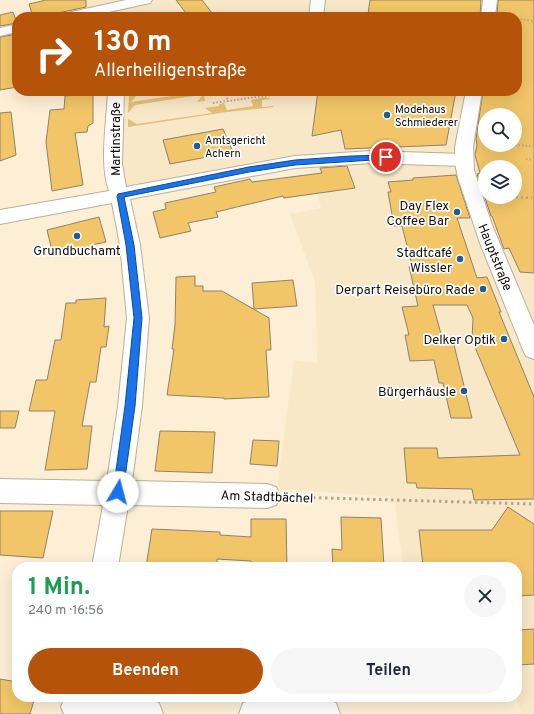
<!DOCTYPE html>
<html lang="de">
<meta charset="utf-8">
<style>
body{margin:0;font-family:Overpass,sans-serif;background:#f6f6f7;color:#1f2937;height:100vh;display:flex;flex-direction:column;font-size:15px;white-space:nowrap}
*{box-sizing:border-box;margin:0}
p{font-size:13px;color:#747a83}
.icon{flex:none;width:22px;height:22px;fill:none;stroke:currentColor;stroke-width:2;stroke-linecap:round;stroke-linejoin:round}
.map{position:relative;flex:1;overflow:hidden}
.side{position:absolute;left:12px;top:562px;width:510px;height:140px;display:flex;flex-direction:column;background:#fff;border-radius:16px;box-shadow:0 4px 16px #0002}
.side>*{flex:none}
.banner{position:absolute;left:12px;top:12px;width:510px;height:84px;border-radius:16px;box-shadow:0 4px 16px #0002;background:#b45309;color:#fff;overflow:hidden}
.buttons{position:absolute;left:478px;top:108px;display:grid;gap:8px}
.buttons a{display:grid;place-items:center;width:44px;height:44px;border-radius:50%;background:#fff;box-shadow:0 4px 16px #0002;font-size:20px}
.pin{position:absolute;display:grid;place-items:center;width:34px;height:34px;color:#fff;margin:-17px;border:2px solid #fff;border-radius:50%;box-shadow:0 1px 4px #0007}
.me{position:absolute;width:44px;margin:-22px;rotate:8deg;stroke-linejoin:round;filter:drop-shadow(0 0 3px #0008)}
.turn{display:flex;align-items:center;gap:14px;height:84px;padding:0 16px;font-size:18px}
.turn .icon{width:52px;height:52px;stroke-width:2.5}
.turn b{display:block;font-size:28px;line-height:34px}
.round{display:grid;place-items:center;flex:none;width:42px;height:42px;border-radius:21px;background:#f6f6f7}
.summary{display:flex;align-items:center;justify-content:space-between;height:68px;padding:0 16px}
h1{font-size:24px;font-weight:700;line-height:30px;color:#1e9e55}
.primary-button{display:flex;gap:8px;margin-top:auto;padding:8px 16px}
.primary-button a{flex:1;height:46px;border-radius:24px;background:#b45309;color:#fff;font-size:16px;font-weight:700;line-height:46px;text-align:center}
.primary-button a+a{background:#f6f6f7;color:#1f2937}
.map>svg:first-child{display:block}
.built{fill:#f9e8c7;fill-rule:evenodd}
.green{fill:#e4c077}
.building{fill:#f2c668;stroke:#8e826b;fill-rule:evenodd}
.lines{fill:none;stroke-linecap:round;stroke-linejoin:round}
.minor-casing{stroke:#bbaf97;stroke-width:2}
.major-casing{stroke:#bbaf97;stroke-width:2}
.path-far2{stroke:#b2a794;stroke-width:2;stroke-dasharray:1.5 2;stroke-linecap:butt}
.path-far1{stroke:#b2a794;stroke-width:2.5;stroke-dasharray:2 3;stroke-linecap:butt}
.path{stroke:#b2a794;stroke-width:3;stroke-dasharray:2.5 3.5;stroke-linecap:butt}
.minor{fill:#fff;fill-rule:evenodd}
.major{fill:#fff;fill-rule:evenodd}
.route{fill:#1a73e8;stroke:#114b97}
.poi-dot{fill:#1c5d93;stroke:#fefefe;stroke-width:1.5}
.labels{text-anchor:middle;stroke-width:3.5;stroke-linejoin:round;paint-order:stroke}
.far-poi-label{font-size:11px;fill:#100c05;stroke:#fefefe;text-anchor:start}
.street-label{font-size:13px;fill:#100c05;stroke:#fefefe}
.poi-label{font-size:13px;fill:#100c05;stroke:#fefefe;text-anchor:end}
</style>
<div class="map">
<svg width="534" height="714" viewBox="0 0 534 714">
<rect width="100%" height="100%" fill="#fcefd6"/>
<!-- built -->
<path class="built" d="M69,0H534V714H522L516,697L517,567H403L394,497L277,489L294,360L317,363L315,282L290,214L321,208L309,163L126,196L115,140L118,91H517V17H76ZM485,115H515V145H485ZM485,167H515V197H485Z"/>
<!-- green -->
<path class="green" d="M332,13L394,17H332Z
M193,91H203L205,101L197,102L202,96L200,95L135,105L128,113L129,96L137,95L131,102L192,93Z
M265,97L272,99L262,100V107L273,106L274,107L227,112L128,127V119L137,124L212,113L205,108L219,106V104L224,103L227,110L253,106L251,100Z"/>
<!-- building -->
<path class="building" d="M46,0H86V7L40,17H33L29,4Z
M176,0H202L215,17H189Z
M370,0H481L480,17H394L368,14Z
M498,0H534V273L520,272L509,248L504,249L492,216H491L477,174L480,173L475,155L477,145L476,139L483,91H517V17H497ZM485,115H515V145H485ZM485,167H515V197H485Z
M13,12L17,23L0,26V15Z
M17,34V87L0,90V37Z
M318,91H456L446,145L345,149L341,130L312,136Z
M93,93V123L88,126L87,132L75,133L83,185L52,191L46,142L50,110L64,109L65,96Z
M11,112L16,155L0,161V113Z
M223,129L233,152L170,164L163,140Z
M347,166L355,188L284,198L283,196L216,212L218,217L188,223L191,231L160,238L153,212L166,209L165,203L216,192L214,187L250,179L252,182L322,173L320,168Z
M456,175L470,218H457L477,278L487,277L501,312H499L534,397V499L474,500L472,489L417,488L416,483H407L404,448H437L438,458L520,455L472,340L473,318L467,305H433L443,341H453L472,418H451L443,383H439L434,360L410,361L405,335H409L402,307L418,306L409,266L412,265L402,226H394L388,192H391L388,182L413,180V178Z
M99,217L106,242L92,245V248L76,252L75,249L53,255L47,230Z
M195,276V286H203V291H222L269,318L271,350H266L269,397L224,399V398L167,395L174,349H172L175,325L176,277Z
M293,280L297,306L254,309L252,283Z
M106,298L104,327L109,326L106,347H101L96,382H90L82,426H92L87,469L45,470L55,411H29L36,380H47L55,340H61L66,303H76V300Z
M0,411H19L15,428H0Z
M160,431L215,432L212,473L155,471Z
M253,440L279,441L277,466L250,464Z
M508,507L534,524V595L517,596V567L423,566L419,530H492Z
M0,511H53L43,558L0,555Z
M341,517L381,518L384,567H333L332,549L342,550Z
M251,519H286L287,567H251V561L217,559V567H146L152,529L220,532V535L251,537Z
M534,629V664L517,665V630Z
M0,679L17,682V697H35L30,714H0Z"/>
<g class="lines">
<!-- minor casing -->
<g class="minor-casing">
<path id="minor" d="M126,0H152L150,3L86,17H60L62,14Z
M311,0H325L323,17H309Z
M17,24V32L0,36V28Z
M108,91H124L122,164L126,187L295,156L371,151L463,154L469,156L472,160L469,164L463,166L371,163L295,168L130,199L140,245L149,318L142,406L132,481L267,484L276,487L280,496L276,505L267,508L128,505L118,567H92L103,505L0,503V479L107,481L118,406L127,318L120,245L112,203L0,224V210L109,191C99,164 107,120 108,91Z
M65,697C94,697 132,692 159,703L163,714H64L61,707Z
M263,697H318L336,703L340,714H239L243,703Z"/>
</g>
<!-- major casing -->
<g class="major-casing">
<path id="major" d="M483,0H497L495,17H481Z
M466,91H482L473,147L474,170L492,225L534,325V359L526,356L523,350L480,243L458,178L455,163V147Z"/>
</g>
<!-- path-far2 -->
<path class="path-far2" d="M517,19L534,21
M225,91L228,101
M249,91L250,97
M213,103L279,94
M515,145L534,146
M526,159L534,160"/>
<!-- path-far1 -->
<path class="path-far1" d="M511,197L532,198"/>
<!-- path -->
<path class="path" d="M289,497L534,504"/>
<!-- minor -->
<use href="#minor" class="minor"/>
<!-- major -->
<use href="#major" class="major"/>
</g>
<!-- route -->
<path class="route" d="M386,155L389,156V159L295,165L249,172L124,197L134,245L142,318L135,406L123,492L122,496L118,497L114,496L113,492L125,406L134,318L126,245L117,196L118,194L249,167L295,160L351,156Z"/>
<!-- markers -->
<g class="poi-dot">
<circle cx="387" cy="115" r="4"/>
<circle cx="197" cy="146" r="4"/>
<circle cx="457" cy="212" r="4"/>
<circle cx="77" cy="236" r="4"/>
<circle cx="460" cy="259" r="4"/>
<circle cx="483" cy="289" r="4"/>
<circle cx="504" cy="339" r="4"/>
<circle cx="464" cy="391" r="4"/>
</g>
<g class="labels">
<!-- far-poi labels -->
<g class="far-poi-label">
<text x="395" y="113">Modehaus<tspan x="395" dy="13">Schmiederer</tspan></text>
<text x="205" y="144">Amtsgericht<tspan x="205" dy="13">Achern</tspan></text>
</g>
<!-- street labels -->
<g class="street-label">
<text transform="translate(115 139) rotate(-90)" y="5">Martinstraße</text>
<text transform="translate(496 257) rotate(68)" y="5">Hauptstraße</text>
<text transform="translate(267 496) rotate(2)" y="5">Am Stadtbächel</text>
</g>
<!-- poi labels -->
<g class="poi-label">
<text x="449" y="210">Day Flex<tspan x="449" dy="15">Coffee Bar</tspan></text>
<text x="77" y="255" text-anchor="middle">Grundbuchamt</text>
<text x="452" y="257">Stadtcafé<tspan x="452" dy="15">Wissler</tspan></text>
<text x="475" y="294">Derpart Reisebüro Rade</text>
<text x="496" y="344">Delker Optik</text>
<text x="456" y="396">Bürgerhäusle</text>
</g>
</g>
</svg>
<div class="buttons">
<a><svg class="icon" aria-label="search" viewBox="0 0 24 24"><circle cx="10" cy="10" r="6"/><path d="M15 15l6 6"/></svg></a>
<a><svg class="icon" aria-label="layers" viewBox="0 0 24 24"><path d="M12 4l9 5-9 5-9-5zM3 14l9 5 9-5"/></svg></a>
</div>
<div class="pin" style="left:386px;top:157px;background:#d93025"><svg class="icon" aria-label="arrive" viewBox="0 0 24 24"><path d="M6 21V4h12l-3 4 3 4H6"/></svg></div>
<svg class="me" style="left:118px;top:492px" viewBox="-20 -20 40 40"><circle r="19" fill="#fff"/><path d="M0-13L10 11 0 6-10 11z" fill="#1a73e8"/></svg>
<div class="banner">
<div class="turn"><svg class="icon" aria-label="right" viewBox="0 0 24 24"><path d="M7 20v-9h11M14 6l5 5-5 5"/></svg><div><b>130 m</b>Allerheiligenstraße</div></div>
</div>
<section class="side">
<div class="summary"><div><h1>1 Min.</h1><p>240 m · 16:56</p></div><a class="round"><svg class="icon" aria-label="close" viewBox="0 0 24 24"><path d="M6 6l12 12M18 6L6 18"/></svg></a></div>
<div class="primary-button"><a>Beenden</a><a>Teilen</a></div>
</section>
</div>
